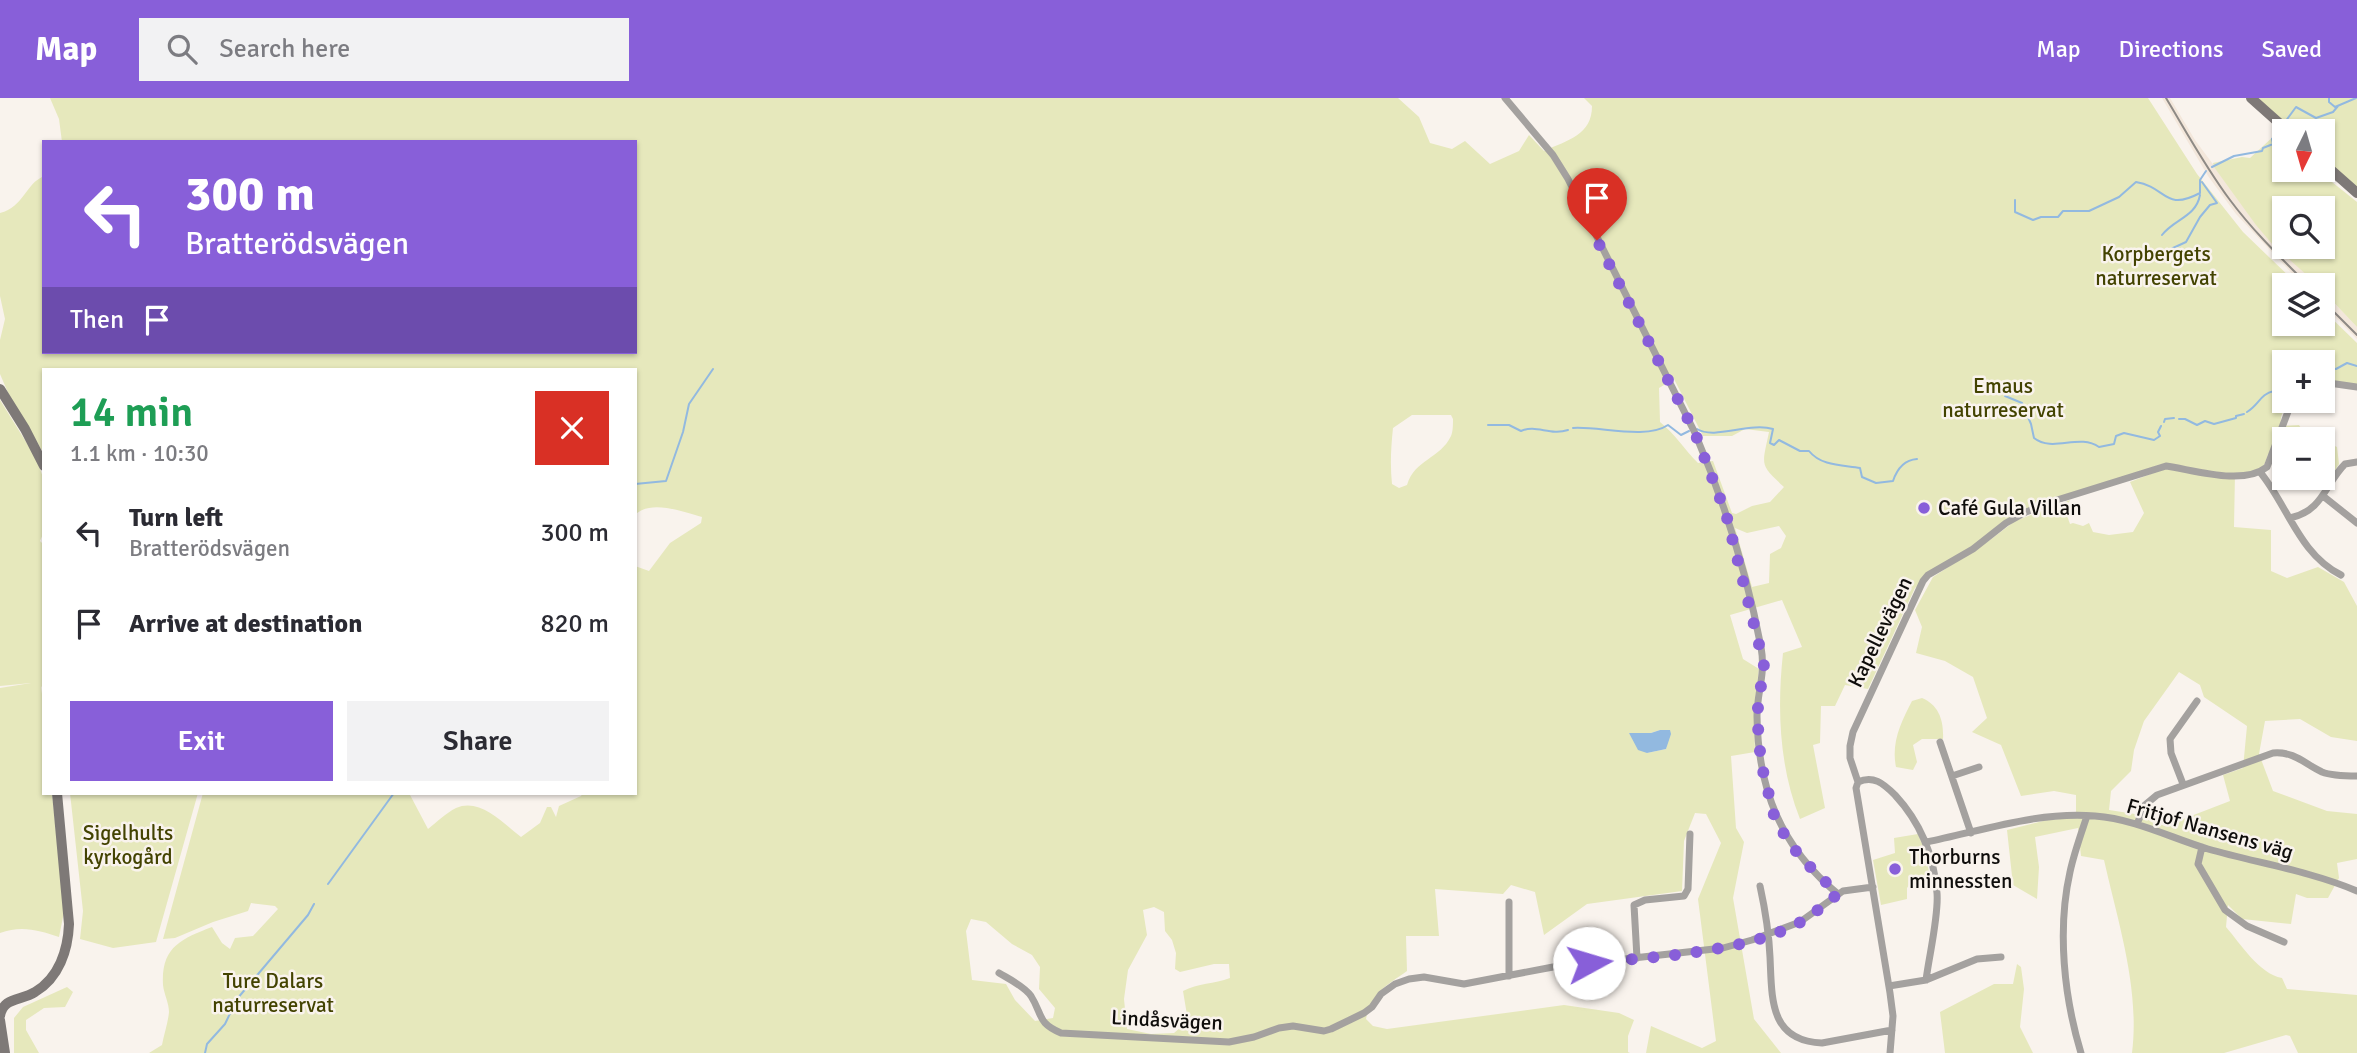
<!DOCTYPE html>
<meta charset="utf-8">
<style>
body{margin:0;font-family:Signika,sans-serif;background:#f2f2f3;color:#2b2b33;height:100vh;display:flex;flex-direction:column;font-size:26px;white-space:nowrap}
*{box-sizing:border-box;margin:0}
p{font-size:23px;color:#7c7c81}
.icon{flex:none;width:38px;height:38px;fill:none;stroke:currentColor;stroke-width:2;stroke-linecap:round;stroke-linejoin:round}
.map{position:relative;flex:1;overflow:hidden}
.side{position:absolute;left:42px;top:270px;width:595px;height:427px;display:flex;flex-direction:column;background:#fff;border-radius:0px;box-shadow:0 2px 5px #0004}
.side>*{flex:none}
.top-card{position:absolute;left:42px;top:42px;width:595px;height:214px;border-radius:0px;box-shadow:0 2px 5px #0004;background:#885fd9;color:#fff;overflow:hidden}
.needle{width:46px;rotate:185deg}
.buttons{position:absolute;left:2272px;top:21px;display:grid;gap:14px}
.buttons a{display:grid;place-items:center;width:63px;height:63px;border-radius:0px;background:#fff;box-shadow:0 2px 5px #0004;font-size:35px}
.pin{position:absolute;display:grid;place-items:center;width:60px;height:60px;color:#fff;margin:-72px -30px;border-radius:50% 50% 50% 0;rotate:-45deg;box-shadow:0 0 7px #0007}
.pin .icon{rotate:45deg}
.me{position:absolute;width:77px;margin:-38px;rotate:84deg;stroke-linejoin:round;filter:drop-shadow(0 0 5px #0008)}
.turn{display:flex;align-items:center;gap:24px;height:147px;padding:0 28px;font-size:32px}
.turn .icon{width:91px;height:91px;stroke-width:2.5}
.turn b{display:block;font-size:49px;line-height:60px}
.then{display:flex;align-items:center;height:66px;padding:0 28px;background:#0003;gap:14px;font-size:26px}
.round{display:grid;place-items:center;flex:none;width:74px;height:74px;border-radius:0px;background:#f2f2f3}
.overview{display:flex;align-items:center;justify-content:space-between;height:119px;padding:0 28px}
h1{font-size:42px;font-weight:600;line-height:52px;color:#1e9e55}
.cta{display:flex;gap:14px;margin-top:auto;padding:14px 28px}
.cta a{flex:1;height:80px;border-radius:0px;background:#885fd9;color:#fff;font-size:28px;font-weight:600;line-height:80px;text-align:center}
.cta a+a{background:#f2f2f3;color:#2b2b33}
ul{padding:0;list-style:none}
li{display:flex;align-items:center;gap:21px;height:91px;padding:0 28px}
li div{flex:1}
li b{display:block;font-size:26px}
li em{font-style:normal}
header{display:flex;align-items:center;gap:42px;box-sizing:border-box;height:98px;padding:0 35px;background:#885fd9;color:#fff}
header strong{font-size:33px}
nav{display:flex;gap:38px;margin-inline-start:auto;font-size:24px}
.search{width:490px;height:63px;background:#f2f2f3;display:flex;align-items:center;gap:18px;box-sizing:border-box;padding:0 24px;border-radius:0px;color:#7c7c81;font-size:26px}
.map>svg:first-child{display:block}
.built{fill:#f3e7db}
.green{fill:#e6e8bc;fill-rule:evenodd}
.water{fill:#92b9e0}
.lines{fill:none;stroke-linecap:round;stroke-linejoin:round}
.stream{stroke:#92b9e0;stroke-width:2}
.street{stroke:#a4a19f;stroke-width:7}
.secondary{stroke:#7e7977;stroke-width:10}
.rail{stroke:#8e8a85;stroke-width:2}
.route{stroke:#885fd9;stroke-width:12;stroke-dasharray:0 21.6}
.poi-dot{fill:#885fd9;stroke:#f9f3ed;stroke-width:2.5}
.labels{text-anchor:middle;stroke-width:5;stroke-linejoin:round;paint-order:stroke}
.park-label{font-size:21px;fill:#434301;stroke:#f9f3ed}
.poi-label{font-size:21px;fill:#0f0d0b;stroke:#f9f3ed;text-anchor:start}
.street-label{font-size:21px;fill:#0f0d0b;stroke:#f9f3ed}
</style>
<header>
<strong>Map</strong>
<div class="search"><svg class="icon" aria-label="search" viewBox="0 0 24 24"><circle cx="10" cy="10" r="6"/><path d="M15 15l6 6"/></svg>Search here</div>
<nav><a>Map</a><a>Directions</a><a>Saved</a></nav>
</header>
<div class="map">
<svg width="2357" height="955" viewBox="0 0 2357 955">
<rect width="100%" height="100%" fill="#f9f3ed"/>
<!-- built -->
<path class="built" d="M2162,0H2170L2195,42L2244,108L2318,187H2303L2236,116L2208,78Z
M2322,192L2357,229V241L2322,206Z"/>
<!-- green -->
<path class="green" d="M50,0H1398L1419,19L1430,45L1452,51L1465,43L1490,66L1519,53L1529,37L1544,53C1568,42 1592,37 1592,8L1584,0H2148L2197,76L2243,134L2298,187H2284V226H2322V211L2357,245V287L2322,281V264H2284V303H2289C2285,310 2278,320 2282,328L2299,327L2304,335V341H2284V355L2268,356C2263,377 2254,373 2235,375L2234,429L2271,432V473L2287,480L2318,469L2344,484L2357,508V643L2331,639L2300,621L2265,623L2259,656L2273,693L2327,713L2357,716V761L2337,765L2339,780L2328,800H2307L2296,796L2291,826L2242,821L2228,807L2226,829C2240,845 2259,876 2282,880L2287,891L2357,897V955H2298L2290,938L2286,937L2224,955H2132C2140,891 2118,824 2104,762L2081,758L2078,730L2035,739L2039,769L2037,801L2013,787L2007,732L2047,722L2074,720L2076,714V697L2054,693L2021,698L2001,647L1972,634L1987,620L1973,579L1945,563L1916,555L1922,529L1915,512L1933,479L1990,442L2015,423L2070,402L2065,412L2070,426L2073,425L2083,428L2089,425L2093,434L2109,437L2133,434L2144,415L2130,384L2163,371L2217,374L2166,366L2158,367L2123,381L2044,404L1951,461L1915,490L1868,591L1845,587L1835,608H1821L1820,645L1813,647L1825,710L1800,721C1779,668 1777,611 1783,555L1802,549L1782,502L1730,517L1743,561L1759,571L1754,610L1755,654L1731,658L1736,730L1744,744L1733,800L1754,921L1781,955H1646L1651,928L1702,950L1716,943L1698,801L1721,745L1706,716L1695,715L1684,743L1682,793L1587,806L1544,837L1535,794L1511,787L1503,796L1435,791L1439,838H1406L1407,873C1386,888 1372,894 1366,921L1373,928L1387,931L1564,907L1619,915L1634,922L1628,938V954L1630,955H149L162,947C164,936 168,925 169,914C169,905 164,896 163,887C161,849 181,841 212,829L222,845L230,851L235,840L253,838L278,811L275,808L251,805L248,813L213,824L175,840L163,841L203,695H409L428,731C437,724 446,715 456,710C480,699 504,726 521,739L540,725L547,709H551L556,719L559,708L581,698L583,695H635V468L649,473L670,445L701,425L702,419C684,414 650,401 635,417V271H44V356L9,297L0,276V242L5,221L0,198V115C24,109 25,86 44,78V254H635V44H62L59,21ZM1674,281L1703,338H1732L1745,331L1769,334C1762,368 1759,366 1784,389L1770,404L1752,408L1736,416L1732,415L1713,363L1698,365C1684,351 1675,336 1660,324L1659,290ZM1412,317H1451L1453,321C1453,326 1453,334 1451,338C1440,361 1415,361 1407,387L1399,390L1392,386C1390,367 1391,349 1393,330ZM1779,428L1786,438L1781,450L1770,456L1769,485L1752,489L1735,430L1747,435ZM2179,574L2200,587L2204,599L2247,628L2243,670L2223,677L2230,703L2165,728L2135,716L2109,712L2111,693L2131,673L2134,652L2144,623ZM1660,632H1670L1666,651L1647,655L1629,635H1651ZM1154,809L1164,814L1165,833L1172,842L1176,855L1175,871L1180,874L1214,866H1229L1230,880C1214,886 1198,885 1183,893L1188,923L1174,935L1151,936L1127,931L1124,901L1128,872L1147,837L1143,812ZM971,821L986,824L1012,846L1032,857L1040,869L1039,891L1055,910L1053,920L1035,923L1015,902L1006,886L972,882L966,833Z
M2254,0H2357V94L2322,62V33H2284V72H2317L2357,104V229L2322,192V187H2318L2273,147L2256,127L2214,69L2213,65L2242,59L2250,60L2275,37L2281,25ZM2284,110H2322V149H2284Z
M0,302L36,360L44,382V434L40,443L44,447V593L41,588L44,612V695H52L64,814L59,839C39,832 21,827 0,835V590L31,585L0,588Z
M2328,345L2337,349L2339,366L2323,392L2310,391L2306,380H2322V346Z
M1922,600C1939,607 1944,623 1943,641H1922L1913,647L1917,664L1913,672L1896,669C1891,645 1901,624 1912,603Z
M70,695H198L156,844L113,850L80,841L83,813Z
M1918,736L1924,750L1931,783H1912L1907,790V801L1881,807L1873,762L1895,755L1894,740Z
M2017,866L2021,869L2024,891L2020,929L2033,955H1945L1940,914L1994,886H2013Z
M67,889L73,894L65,909L44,910L26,922V932L39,955H14V920L23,909Z"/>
<!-- water -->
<path class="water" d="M1660,632H1670L1671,636L1666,651L1647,655L1638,652L1629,635H1651Z"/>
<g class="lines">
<!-- stream -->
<path class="stream" d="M2329,0V4L2335,9L2356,0
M2285,24L2296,9L2316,20L2333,14L2338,8
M2212,69L2234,58L2262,53L2263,50L2273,46L2272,41L2279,33
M2015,102V114L2033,122L2041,119H2058L2063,113H2089L2119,99L2136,84C2167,89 2164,114 2200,95V82L2206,73
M2162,137C2174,121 2196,119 2200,97
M2160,156L2186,144L2200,119L2210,107L2217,105L2202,84
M2285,264L2290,261L2303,264
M2322,269L2336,271L2347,265L2357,268
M2005,298L2022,305L2031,326L2034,340C2053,355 2079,335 2099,349L2114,346L2116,338L2124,335L2154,342L2160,338L2158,334L2161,328
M2247,314C2259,307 2260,296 2274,293L2280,274
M2179,321H2185L2197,327L2205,323L2214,326L2236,320V318L2244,316
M2164,324L2165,321L2174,320
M1488,327H1509L1521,333C1536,326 1550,338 1568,332
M1573,330C1599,328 1646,342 1668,327L1681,337L1689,333
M1697,331C1715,342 1749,324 1773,331L1770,345L1774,347L1779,342L1800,353H1809C1821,368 1842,367 1860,370L1862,379L1876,385L1893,383C1897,371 1904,362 1917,361
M635,386L666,383L683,334L689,306L713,271
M328,786L394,695
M205,955L207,946L225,926L237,901L308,817L314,806"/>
<!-- street -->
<path class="street" d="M1505,0L1553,57L1568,81L1695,335C1724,403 1747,476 1761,549C1766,577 1757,593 1757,618C1758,692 1781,749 1838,796
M2322,284L2357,289
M2260,374C2288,408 2299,456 2341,477
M2323,398L2357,425
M2290,420C2323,413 2325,386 2345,366L2357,364
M1940,644L1971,735
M1952,678L1979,669
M1858,684C1873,677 1883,685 1895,697C1920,724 1934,758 1937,795C1939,817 1929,858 1926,882
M2183,686L2171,655L2170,641L2197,603
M2137,726L2145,707L2157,697L2273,655C2294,653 2305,666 2322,674C2332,678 2346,678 2357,678
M1927,744C1981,733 2039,713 2095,718C2135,721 2171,740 2208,751C2257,765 2310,773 2357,793
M2202,749L2198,766L2225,812L2247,828L2284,844
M1760,788C1765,811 1769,836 1770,859C1772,900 1769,943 1822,945L1892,932
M1586,834L1589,865
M1637,860L1634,807L1645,802L1684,798L1688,791L1690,736
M999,875C1009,881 1024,888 1031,898C1043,917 1037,925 1061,935L1229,944L1254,939L1279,930L1293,928L1324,933L1331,931L1364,915L1372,909L1381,896L1395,886L1409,881L1424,879L1464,886L1553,869L1723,850L1752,842L1800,824L1843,793L1873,789
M1509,878V804
M1889,888L1926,882L1977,861L2001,859
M1890,955L1893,918L1890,895L1856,690L1858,684L1850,660V648L1853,634L1923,483L1928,477L1973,451L2006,425L2026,414L2057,402L2166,368C2194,372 2243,388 2267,369L2292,303
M2081,955C2064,899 2057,832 2070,774C2074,755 2081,736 2087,718"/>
<!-- secondary -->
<path class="secondary" d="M2251,0L2288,33
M2322,64L2357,95
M0,291L25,331L44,368
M0,918C3,899 21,903 35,894C59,880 68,852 69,826L57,695
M0,922L5,955"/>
<!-- rail -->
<path class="rail" d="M2166,0C2187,35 2206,70 2230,102C2253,133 2281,160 2308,187
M2322,202L2357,237"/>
</g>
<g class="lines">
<!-- route -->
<path class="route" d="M1589,865C1652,859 1744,855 1799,825C1813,817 1825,806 1838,796L1802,761L1786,740L1774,717L1761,665L1757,617L1764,566L1726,416L1695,335L1597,142"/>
</g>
<!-- markers -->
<g class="poi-dot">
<circle cx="1924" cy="410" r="7"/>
<circle cx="1895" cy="771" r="7"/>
</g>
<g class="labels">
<!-- park labels -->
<g class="park-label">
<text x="2156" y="163">Korpbergets<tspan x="2156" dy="24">naturreservat</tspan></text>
<text x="2003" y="295">Emaus<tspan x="2003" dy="24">naturreservat</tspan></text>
<text x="128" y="742">Sigelhults<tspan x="128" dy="24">kyrkogård</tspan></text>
<text x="273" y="890">Ture Dalars<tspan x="273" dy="24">naturreservat</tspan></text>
</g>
<!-- poi labels -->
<g class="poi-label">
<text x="1938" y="417">Café Gula Villan</text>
<text x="1909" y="766">Thorburns<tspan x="1909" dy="24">minnessten</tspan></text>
</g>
<!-- street labels -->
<g class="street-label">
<text transform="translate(1880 534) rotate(-64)" y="7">Kapellevägen</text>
<text transform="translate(2210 731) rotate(16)" y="7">Fritjof Nansens väg</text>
<text transform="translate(1167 922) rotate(3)" y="7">Lindåsvägen</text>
</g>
</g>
</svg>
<div class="buttons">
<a><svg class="needle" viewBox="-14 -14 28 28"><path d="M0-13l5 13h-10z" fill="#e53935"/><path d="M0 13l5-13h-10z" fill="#7c7c81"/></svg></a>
<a><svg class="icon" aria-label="search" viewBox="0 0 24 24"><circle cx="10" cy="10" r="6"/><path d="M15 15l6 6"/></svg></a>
<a><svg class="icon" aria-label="layers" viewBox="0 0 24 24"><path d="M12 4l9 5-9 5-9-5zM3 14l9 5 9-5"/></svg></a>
<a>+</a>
<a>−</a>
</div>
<div class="pin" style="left:1597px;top:142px;background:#d93025"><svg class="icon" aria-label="arrive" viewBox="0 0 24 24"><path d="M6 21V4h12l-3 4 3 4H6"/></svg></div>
<svg class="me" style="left:1589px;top:865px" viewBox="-20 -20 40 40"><circle r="19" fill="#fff"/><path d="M0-13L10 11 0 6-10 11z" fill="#885fd9"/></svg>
<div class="top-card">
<div class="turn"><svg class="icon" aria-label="left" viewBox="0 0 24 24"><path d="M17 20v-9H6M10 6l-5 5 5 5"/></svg><div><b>300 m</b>Bratterödsvägen</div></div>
<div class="then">Then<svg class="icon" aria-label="arrive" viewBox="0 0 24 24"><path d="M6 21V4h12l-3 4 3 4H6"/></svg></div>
</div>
<section class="side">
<div class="overview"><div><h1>14 min</h1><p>1.1 km · 10:30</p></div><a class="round" style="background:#d93025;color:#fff"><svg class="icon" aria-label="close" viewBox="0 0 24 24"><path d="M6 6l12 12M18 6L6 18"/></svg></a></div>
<ul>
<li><svg class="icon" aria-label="left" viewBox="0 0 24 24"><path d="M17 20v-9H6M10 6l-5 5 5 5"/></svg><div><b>Turn left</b><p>Bratterödsvägen</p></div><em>300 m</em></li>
<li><svg class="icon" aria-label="arrive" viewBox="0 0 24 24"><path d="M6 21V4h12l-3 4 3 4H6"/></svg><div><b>Arrive at destination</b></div><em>820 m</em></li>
</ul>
<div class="cta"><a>Exit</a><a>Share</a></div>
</section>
</div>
